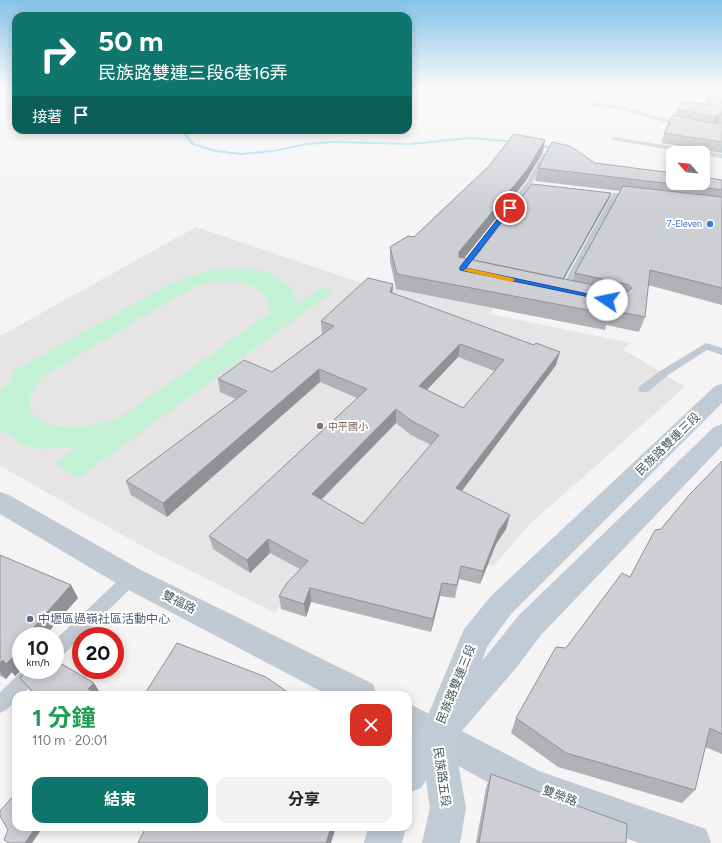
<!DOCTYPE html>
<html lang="zh-TW">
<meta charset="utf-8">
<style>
body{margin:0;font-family:Figtree,"Noto Sans TC",sans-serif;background:#f2f2f2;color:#222;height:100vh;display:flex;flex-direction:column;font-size:15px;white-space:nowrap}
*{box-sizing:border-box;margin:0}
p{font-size:13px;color:#767676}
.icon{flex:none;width:22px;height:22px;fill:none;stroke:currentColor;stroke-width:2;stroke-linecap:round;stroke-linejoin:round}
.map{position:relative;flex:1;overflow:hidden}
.sheet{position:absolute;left:12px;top:691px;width:400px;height:140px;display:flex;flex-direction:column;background:#fff;border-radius:12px;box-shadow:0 2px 10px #0003}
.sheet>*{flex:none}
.top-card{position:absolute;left:12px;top:12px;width:400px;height:122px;border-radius:12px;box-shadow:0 2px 10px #0003;background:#0f766e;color:#fff;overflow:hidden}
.needle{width:26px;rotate:297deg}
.buttons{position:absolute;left:666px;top:146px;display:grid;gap:8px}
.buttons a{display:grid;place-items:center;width:44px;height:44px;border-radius:8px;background:#fff;box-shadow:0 2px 10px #0003;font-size:20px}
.speed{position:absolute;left:12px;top:627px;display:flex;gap:8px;font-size:20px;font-weight:700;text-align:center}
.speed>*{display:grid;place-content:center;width:52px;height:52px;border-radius:50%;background:#fff;box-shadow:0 2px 10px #0003;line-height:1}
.speed small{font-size:10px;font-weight:400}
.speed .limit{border:6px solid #d22;background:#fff;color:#111}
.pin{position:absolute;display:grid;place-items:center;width:34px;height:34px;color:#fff;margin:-17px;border:2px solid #fff;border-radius:50%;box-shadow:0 1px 4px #0007}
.me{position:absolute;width:44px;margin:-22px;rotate:281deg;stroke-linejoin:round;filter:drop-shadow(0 0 3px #0008)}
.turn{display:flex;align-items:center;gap:14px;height:84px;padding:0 20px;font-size:18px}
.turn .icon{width:52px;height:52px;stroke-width:2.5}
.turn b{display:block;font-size:28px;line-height:34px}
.then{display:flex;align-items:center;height:38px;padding:0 20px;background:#0003;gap:8px;font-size:15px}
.round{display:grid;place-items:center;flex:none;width:42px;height:42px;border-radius:12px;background:#f2f2f2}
.overview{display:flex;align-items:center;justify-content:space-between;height:68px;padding:0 20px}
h1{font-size:24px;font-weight:700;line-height:30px;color:#1e9e55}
.cta{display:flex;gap:8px;margin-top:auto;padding:8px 20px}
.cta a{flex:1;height:46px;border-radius:12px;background:#0f766e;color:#fff;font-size:16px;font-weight:700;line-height:46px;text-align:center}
.cta a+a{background:#f2f2f2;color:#222}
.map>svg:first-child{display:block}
.education{fill:#e6e4e5}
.green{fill:#c3f1d5;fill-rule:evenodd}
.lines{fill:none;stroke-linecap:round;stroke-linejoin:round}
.stream{fill:#90daee;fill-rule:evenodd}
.lane{fill:#c1cad2;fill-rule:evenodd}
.street{fill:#c1cad2;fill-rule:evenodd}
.secondary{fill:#c1cbd6;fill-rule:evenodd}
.wall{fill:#b0b2b7;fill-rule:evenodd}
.shaded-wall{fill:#909195}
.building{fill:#cdcfd5;stroke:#909195;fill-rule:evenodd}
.route{fill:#1a73e8;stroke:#114b97}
.slow{fill:#f59e0b}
.shop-dot{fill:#3f7fe0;stroke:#fff;stroke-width:1.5}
.education-dot{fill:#8d6e63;stroke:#fff;stroke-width:1.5}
.service-dot{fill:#5c6f8a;stroke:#fff;stroke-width:1.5}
.labels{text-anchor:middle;stroke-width:4;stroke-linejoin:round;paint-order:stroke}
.far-shop-label{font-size:9px;fill:#366cbe;stroke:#fff;text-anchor:end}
.education-label{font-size:10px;fill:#785e54;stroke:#fff;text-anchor:start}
.near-street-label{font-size:12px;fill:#4a5661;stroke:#fff}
.near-service-label{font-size:12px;fill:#4e5e75;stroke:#fff;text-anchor:start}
</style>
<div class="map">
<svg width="722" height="843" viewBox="0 0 722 843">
<rect width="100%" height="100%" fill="#f5f3f3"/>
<!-- education -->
<path class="education" d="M196,227L368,285L371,282L494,304L490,314L631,343L623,349L685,387L531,523L493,566L349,529L291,591L275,613L151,551L0,466V336Z"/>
<!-- green -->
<path class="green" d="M240,268C259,270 280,273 292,289C294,293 296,299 298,304L321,287L333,291L78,479L55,463L78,447L40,449L21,445L1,429L0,427V392L17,369L175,281L215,269ZM224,281C245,283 271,286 269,314L116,420L79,427L59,426L42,422L30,410L29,398L42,377L192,288L209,283Z"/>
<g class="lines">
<!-- stream -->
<path class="stream" d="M180,130H184L194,143L216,150L241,153L273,150L307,143L332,141L411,143L467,137L518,141L520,142L518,143L467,139L411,145L332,143L307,145L273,152L241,155L216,152L192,145Z
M534,143L560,149L561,150L559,151L533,145Z"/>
<!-- lane -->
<path class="lane" d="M592,102L625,107L687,125L684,127L625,111L590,105V103Z
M614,137L722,154V158L703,155V153H689L612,140V138Z
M543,153L548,154L531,185L468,268L470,270L469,272L459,271L458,269L459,267L526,183Z
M613,193H619L620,195L569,291L564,294L557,292L555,290L557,288H561Z
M706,343L722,348V355L707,350L668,375L648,392H640L638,389L640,386L660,371Z
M131,571L136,573L139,578L136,583L61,657L55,659V640L126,573Z
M23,670H44L41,676L22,695H16V701L6,710L0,713V692Z"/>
<!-- street -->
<path class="street" d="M0,492L9,495L141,570L373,684L377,695H328L121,586L0,514Z
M408,703L539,771L706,829L711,843H639L518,799L408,738Z"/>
<!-- secondary -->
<path class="secondary" d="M722,384V403L511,614L487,647L482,661L519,615L714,427L722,424V446L541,635L516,668L454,740L466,808L460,843H422L430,808L426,780L421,788L408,793V745L425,722L464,629L491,596L715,386Z
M368,827H406L402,843H364Z"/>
</g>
<!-- wall -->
<path class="wall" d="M707,97L722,98V153L661,143L668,122L675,115L677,109L704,104Z
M543,152L525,182L464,258L473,260L611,193L610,197L564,279L573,281L575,273L620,191L535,181L538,168L595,163L722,180V305L648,285L645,317L639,332L606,325L605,330L396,289L390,261V247L414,237Z
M393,284L392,293L556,365L462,491L506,529L496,544L480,584L459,579L455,598L440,596L431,632L311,602L306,617L281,609L279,596L300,569L270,553L250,573L213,549L209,536L357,398L320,382L167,517L131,495L126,481L236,399L220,392L218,379L272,372L322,334L321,321ZM458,357L495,371L463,408L427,390ZM396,423L411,435L431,445L363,524L321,500Z
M722,461V754L705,747L695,790L682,803L558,767L511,733L516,718L566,648L630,577L661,529Z
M0,555L71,585L78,598L21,636V670L15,676L12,672L6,679L0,676Z
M20,678L101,695H102H34Z
M491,774L626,843H476L486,788Z"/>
<!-- shaded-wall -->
<path class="shaded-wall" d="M720,114L716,124L712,126L715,117Z
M545,140L543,152L525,182L458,266L459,252Z
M611,193L610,197L560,286L561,282Z
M393,284L392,297L390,292Z
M460,344L458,357L418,399L419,386Z
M560,352L556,365L454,501L456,488Z
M319,369L320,382L167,517L163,503Z
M396,409V423L313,508L312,494Z
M510,515L506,529L496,544L480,584L483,571L499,530Z
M268,539L270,553L250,573L247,560Z
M442,583L440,596L431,632L433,619Z
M71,585L78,598L45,636H26Z
M310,588L311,602L306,617L304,604Z
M14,656L21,666V670L15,676L6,664Z
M3,660L12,672L6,679L0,672V663Z
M94,683L101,694L88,689Z
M36,827H43L32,843H25Z
M331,827H336L331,843H326Z"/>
<!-- building -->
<path class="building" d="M707,97L722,98V115L720,114L715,117L677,109L682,102L712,105Z
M673,115L716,124L722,122V142L664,133L671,122H668Z
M514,134L545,140L527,170L459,252V257L627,292L632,288L629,285L575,273L623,186L722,197V288L650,270L645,317L610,310L609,314L397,274L390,247L408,236L414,237L489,166Z
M552,142L570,146L595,163L673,173V183H703V177L722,180V190L538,168Z
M532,184L611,193L563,279L473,260Z
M368,278L393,284L390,292L534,345L536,343L560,352L456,488L510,515L499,530L483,571L461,566L457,585L442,583L433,619L310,588L304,604L279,596L287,583L308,561L268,539L247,560L209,536L367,389L319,369L163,503L126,481L247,391L218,379L244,360L272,372L334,326L321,321ZM460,344L504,360L463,408L419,386ZM396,409L412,421L439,435L363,524L312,494Z
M722,461V734L710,728L695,790L566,753L516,718L556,647L566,648L622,573L630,577L655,530L661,529L690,494Z
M0,555L71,585L26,636H21V657L14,656L6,664L3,660L0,663Z
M177,643L266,677L292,695H144Z
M55,660L94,683L88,689L102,695H36L20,678L28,670H55Z
M491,774L627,824L626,843H479Z
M16,793V827H36L25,843H9L4,840L8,830L0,816V811Z
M146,827H331L326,843H138Z"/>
<!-- sky -->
<linearGradient id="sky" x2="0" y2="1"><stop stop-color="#85c3ea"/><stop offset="0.43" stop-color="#fafafa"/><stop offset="1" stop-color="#fafafa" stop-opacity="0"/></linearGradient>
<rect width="722" height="208" fill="url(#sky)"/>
<!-- route -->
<path class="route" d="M507,207L512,208L466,268L607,298H609V301L460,270V267Z"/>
<!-- slow -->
<path class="slow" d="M468,268L512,278L515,280L512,282L465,271L464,270Z"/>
<!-- markers -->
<circle class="shop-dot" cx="710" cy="224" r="4"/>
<circle class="education-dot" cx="320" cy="426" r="4"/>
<circle class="service-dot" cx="30" cy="619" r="4"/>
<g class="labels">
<!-- far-shop labels -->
<g class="far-shop-label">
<text x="702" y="227">7-Eleven</text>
</g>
<!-- education labels -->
<g class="education-label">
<text x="328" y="430">中平國小</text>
</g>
<!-- near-street labels -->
<g class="near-street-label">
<text transform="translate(668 444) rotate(-44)" y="4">民族路雙連三段</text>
<text transform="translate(179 602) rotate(27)" y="4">雙福路</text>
<text transform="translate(456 684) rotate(-68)" y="4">民族路雙連三段</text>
<text transform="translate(442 777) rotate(82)" y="4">民族路五段</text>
<text transform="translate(560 796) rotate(20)" y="4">雙榮路</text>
</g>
<!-- near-service labels -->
<g class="near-service-label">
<text x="38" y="623">中壢區過嶺社區活動中心</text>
</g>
</g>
</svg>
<div class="buttons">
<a><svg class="needle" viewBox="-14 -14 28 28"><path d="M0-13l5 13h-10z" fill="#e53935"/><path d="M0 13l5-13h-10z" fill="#767676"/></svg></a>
</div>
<div class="speed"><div>10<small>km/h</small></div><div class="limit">20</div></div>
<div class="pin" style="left:510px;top:208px;background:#d93025"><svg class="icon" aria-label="arrive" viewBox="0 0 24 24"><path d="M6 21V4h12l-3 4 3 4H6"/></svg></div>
<svg class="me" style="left:607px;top:300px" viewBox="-20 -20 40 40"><circle r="19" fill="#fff"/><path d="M0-13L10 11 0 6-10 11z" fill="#1a73e8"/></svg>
<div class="top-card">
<div class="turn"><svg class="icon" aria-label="right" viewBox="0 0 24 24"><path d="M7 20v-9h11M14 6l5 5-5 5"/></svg><div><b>50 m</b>民族路雙連三段6巷16弄</div></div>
<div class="then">接著<svg class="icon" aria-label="arrive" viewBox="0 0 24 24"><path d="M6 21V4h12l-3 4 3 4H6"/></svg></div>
</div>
<section class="sheet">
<div class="overview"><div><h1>1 分鐘</h1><p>110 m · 20:01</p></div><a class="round" style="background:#d93025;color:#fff"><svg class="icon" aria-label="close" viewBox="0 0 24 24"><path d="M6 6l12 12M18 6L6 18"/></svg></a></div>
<div class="cta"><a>結束</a><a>分享</a></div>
</section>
</div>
